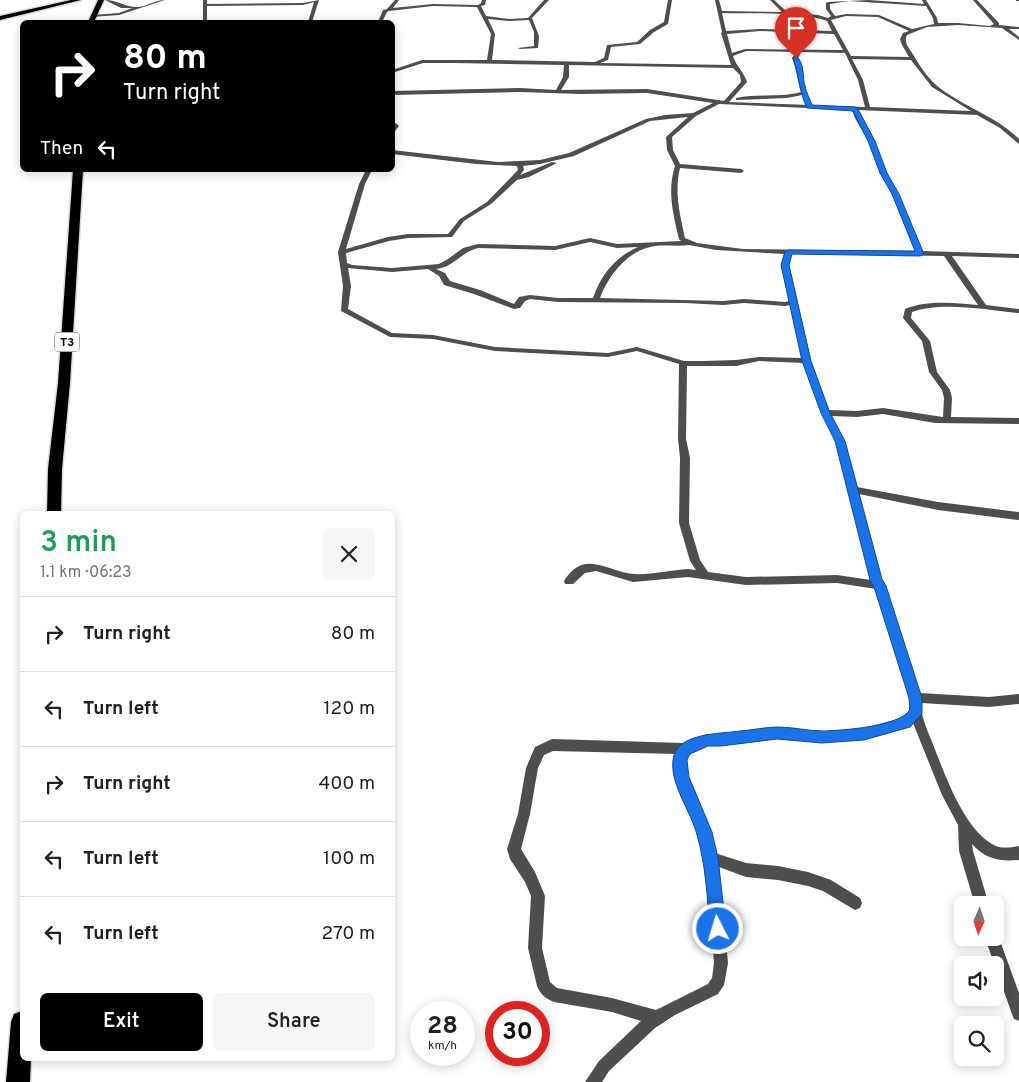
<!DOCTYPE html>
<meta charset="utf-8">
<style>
body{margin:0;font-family:Overpass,sans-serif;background:#f6f6f6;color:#202124;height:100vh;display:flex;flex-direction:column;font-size:19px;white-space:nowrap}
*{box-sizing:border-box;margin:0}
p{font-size:16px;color:#757577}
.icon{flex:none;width:28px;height:28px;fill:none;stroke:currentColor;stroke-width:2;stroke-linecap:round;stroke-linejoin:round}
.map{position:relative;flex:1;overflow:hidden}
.sheet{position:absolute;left:20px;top:511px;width:375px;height:550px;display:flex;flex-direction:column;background:#fff;border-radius:8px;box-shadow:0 2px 12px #0003}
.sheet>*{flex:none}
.hud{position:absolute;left:20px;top:20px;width:375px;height:152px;border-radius:8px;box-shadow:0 2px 12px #0003;background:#000;color:#fff;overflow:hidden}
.needle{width:32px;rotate:183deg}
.tools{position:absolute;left:954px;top:896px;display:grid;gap:10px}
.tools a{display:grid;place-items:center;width:50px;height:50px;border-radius:8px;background:#fff;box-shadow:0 2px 12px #0003;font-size:25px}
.speed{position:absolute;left:410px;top:1001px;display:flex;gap:10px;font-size:25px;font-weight:700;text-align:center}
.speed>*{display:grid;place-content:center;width:65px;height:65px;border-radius:50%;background:#fff;box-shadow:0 2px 12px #0003;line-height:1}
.speed small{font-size:12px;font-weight:400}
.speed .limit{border:8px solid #d22;background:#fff;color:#111}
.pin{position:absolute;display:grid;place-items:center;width:42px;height:42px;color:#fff;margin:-51px -21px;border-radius:50% 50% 50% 0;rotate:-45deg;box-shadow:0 0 5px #0007}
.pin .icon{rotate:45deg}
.me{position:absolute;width:55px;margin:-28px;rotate:355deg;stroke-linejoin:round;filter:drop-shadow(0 0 4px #0008)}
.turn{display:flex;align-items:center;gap:18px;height:105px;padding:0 20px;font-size:22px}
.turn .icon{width:65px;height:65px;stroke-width:2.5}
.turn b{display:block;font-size:35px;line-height:42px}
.then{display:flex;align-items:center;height:48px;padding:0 20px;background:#0003;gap:10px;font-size:19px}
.round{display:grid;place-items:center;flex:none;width:52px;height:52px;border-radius:8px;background:#f6f6f6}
.overview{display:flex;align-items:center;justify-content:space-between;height:85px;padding:0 20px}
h1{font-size:30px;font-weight:600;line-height:38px;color:#1e9e55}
.primary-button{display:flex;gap:10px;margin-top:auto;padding:10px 20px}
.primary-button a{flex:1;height:58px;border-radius:8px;background:#000;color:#fff;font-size:20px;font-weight:600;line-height:58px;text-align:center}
.primary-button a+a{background:#f6f6f6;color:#202124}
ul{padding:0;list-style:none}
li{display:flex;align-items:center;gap:15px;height:75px;padding:0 20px;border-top:1px solid #e0e0e0}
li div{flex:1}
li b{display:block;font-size:19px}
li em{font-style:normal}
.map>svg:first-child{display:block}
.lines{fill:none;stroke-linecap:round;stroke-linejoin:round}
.primary-casing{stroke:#dbdbdb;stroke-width:3}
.highway-casing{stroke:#dbdbdb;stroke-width:3}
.street{fill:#4e4e4e;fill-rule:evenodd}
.primary{fill:#000;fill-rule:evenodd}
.highway{fill:#000;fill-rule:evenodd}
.route{fill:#1a73e8;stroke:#114b97}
.labels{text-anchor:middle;stroke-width:4;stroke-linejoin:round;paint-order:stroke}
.shield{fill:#fff;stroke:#4c4c4c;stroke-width:1}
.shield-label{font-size:12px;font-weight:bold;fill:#000}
</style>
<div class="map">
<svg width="1019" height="1082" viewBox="0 0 1019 1082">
<rect width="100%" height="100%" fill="#fff"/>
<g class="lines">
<!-- primary casing -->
<g class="primary-casing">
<path id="primary" d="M71,0H81L0,20V16Z"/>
</g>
<!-- highway casing -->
<g class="highway-casing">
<path id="highway" d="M98,0H104L94,22H88Z
M73,170H83L70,383L62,469L61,514H47L48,469L58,383Z
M22,1011V1059H31L30,1082H6L11,1022L14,1014Z"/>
</g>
<!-- street -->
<path class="street" d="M105,0C116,0 126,7 137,7C146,7 155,0 165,0L119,15L91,17L93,15L119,13L132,8H121Z
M203,0H207V4L303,3L319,0L312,22H308L314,2L303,5L207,6V22H203Z
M395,0H399L393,8L433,4L478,5L481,3L482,0H486L485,5L481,6L486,16L509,19L528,18L544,0H549L532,18L539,36L538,48L520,49L518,48L534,46V32L529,20L509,21L488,19L495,34L492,60L595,62L604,58L607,45L637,42L650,30L664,22L668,0H672L668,24L654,32L640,44L611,47L608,60L600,63L731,65L721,33L722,32L715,0H719L722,11L782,12L770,0H774L787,12L818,15L828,18L831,16L826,9V3L828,2L869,0L924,4L922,0H926L937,18L938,23H958L990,26L994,24L973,0H977L999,23V25L1019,27V29H1009L1019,37V40L1002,28L958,25L927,27L907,35C903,43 910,49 914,56C921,68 929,80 941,89C967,108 995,116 1019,139V144L1000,128L977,115L858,110L874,141L886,173L898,194L922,251L1019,254V258L952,256L986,305L1019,309V313C988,310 941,301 912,312L911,318L930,341L937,372L950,390L952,398L951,417L1019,418V424L935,423L883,414L857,417L832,416L844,441L857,487L938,502L1019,512V520L938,510L859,494L881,579L885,586L919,693L989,697L1019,694V704L989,707L921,703C921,719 929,733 934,747C946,777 965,832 996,846C1003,849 1012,847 1019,846V860C1001,862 985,859 972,844L973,851L989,905H975L959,851L958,825L942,795L913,723L905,728L864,738L822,742L777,738L721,745H708L689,753L686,759L688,777L711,832L715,853L746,863L778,866L808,872L831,880L860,898L862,903L860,908L855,910L823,891L808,886L778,880L746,877L719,867L728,963L724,985L718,994L675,1015L655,1028L609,1071L602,1082H585L599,1061L641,1021L612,1012L554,1002C546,999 540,994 537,986L528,948L531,896L525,882L510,859L507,849L518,814L526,768L535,747L552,739L684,743L707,734L721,735L777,728L822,732L864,728L902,718L909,712V698L876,589L837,583L746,585L688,577L633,582L596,571L585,573L573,584H565L564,581C584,548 608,572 634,574C650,575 671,570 688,569L696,570L690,561L679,523L680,458L678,439L679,364L637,351L608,357L495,351L433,339L390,337L341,311L343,286L338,252L359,184L366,170H372L365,184L346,249L388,237L408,234H448L460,219L487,202L518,170L517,166L476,164L392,154V150L498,162L540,160L569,153L646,119L665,115L693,113L713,103L647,93L580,94L520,92L392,95V91L520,88L556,90L563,77L564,65L454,63H423L392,73V70L422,60H487L491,34L477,7L433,6L389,11L387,12L382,22H378L383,10L387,9ZM849,1L926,6L933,18L934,24L912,29L879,15L846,14L835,16L830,9V4ZM722,13C753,14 799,11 827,21L832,31L760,29L726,31ZM846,16L878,17L909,31L903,33L900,39L902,45L909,57L851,56L831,20ZM760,31L834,34L843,50L745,49L732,53L727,34ZM746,51L797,52L792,58C797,70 797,80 801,92C780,98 758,93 736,98V100L787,98L802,95L804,99H808L804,84L803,70L798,58L801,52L845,53L858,80L865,107L729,102L747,82C744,72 736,66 733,56ZM852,59L911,60L932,87L971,111L870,107L863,80ZM569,65L733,68L740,75L741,82L724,101L647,89L561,90L569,77ZM719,104L852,110L855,118L868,141L880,173L892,194L915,251L743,249L697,243L685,238C680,215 674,192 680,168L741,173L744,171L741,169L680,164L673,150L672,137L696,116ZM688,117L666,137L667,150L675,166C667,191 673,214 679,239L681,241L617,244L590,238L555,246L478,244L463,248L448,259L439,264L392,268L352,265L347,263L346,253L389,241L408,238L452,237L464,221L491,204L517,180L529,177L557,163L552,162L520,175L524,170L523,166L540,164L574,156L650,121ZM590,242L617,248L638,247C615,257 601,275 593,298H558L530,295L519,297L514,304L480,290L450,281L445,273L436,269C454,267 461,252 478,248L555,250ZM689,245L716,250L784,254L781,265L789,301L785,302L744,299L723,301L600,298C608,276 627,252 650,247C662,244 676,247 689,245ZM791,254L944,256L978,305C954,303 928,300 905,309L903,318L922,341L929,372L942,390L944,398L943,417L883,408L857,411L829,410L811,361L789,265ZM348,268L392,272L428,269L439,276L444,285L474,294L514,309L520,308L525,301L530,299L558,302L685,303L723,305L744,303L785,306L790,305L802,358L759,357L736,360L704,361H684L637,347L608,353L495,347L433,335L392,333L348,309L351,286ZM759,361L804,363L822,413L836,441L871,580L837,575L746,577L708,572L700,560L689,523L690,458L686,439L687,366H736ZM553,751L676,754L674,759L676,777L697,832L707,877L714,963L712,978L708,984L656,1010L612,998L557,988L550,982L542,948L545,896L535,872L521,849L530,814L538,768L544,755Z
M1016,0H1019V1H1016Z
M392,120L399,126L392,135Z
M995,932L999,938L1019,993V1021L1014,1019L1012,1014L985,938H995Z"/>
<!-- primary -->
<use href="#primary" class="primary"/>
<!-- highway -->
<use href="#highway" class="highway"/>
</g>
<!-- route -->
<path class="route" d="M796,56C805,63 802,76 805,86C806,92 810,99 812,105L855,107L858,109L875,141L887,173L899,194L924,254L920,256L792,254L789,265L811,361L830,413L845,441L882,579L886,586L922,698V714L910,727L864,740L822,743L777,739L721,746H708L690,754L687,760L689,777L712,832L718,858L726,929L724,935L718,937L713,935L710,929C707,897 706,866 697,835C691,811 670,785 673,760C676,732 721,734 740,731C753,730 766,727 778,727C793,727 808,731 824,731C844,730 898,727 910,710L909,698L874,587L870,580L835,441L821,413L802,361L781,265L785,252L788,250L915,251L892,194L880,173L868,141L853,111L807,108C799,91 799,75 793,58Z"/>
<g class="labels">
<!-- shield labels -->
<rect class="shield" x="54.5" y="332.5" width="25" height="19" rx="4"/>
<g class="shield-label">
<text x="67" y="346">T3</text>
</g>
</g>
</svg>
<div class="tools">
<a><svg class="needle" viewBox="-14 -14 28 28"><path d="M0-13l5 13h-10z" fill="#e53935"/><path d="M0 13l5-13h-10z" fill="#757577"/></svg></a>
<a><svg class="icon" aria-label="sound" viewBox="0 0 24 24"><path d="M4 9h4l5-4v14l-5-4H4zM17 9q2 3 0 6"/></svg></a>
<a><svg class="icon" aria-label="search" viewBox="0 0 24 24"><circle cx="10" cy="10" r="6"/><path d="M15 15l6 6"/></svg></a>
</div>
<div class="speed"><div>28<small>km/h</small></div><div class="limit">30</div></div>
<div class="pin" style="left:796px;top:58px;background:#d93025"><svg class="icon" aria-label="arrive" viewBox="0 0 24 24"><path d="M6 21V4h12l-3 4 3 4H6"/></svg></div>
<svg class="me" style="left:718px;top:929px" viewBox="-20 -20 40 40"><circle r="17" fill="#1a73e8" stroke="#fff" stroke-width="3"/><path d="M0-11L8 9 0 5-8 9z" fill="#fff"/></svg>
<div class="hud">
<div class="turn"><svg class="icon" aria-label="right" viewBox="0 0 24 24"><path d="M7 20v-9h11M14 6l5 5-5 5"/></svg><div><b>80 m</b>Turn right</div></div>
<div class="then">Then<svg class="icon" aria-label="left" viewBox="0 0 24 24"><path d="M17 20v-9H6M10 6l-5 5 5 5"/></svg></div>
</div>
<section class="sheet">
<div class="overview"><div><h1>3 min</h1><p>1.1 km · 06:23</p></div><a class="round"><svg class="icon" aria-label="close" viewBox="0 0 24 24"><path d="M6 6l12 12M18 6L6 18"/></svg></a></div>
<ul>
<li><svg class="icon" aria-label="right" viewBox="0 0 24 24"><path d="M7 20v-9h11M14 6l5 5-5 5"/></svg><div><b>Turn right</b></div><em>80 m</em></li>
<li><svg class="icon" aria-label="left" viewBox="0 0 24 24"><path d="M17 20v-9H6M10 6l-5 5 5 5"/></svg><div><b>Turn left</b></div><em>120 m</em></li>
<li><svg class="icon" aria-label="right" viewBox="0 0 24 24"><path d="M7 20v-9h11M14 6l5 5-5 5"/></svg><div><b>Turn right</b></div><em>400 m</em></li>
<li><svg class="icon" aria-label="left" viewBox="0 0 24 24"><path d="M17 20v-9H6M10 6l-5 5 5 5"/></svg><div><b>Turn left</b></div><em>100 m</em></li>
<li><svg class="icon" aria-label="left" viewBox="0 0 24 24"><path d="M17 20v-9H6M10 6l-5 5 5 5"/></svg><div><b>Turn left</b></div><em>270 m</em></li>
</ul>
<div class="primary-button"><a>Exit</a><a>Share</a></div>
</section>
</div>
